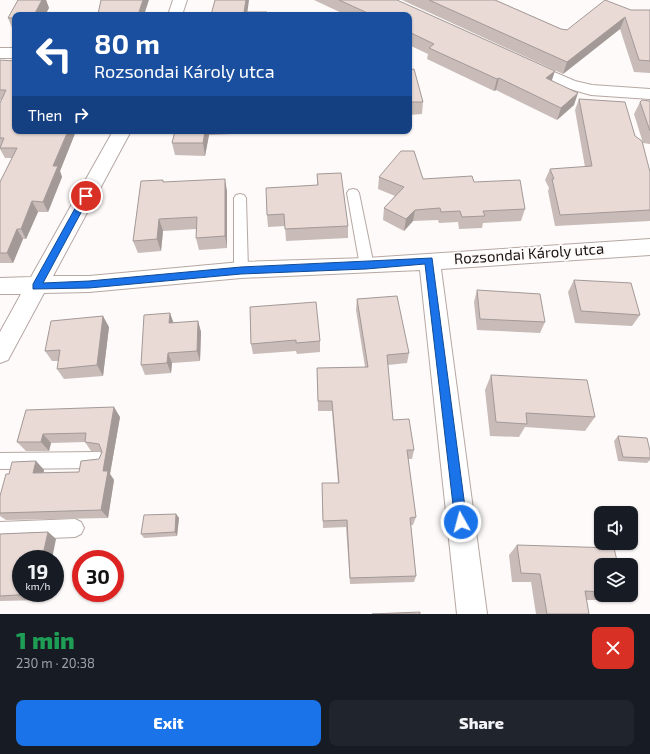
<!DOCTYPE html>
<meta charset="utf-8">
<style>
body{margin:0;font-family:"Exo 2",sans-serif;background:#20242c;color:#f1f3f6;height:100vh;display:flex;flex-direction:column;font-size:15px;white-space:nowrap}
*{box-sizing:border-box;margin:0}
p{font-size:13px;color:#9ea1a6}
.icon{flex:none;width:22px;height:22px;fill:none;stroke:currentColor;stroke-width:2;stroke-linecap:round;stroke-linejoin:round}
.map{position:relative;height:614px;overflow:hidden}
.sheet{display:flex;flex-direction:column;background:#171b24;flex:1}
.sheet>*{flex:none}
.banner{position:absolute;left:12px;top:12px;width:400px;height:122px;border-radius:8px;box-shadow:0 1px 3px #0004;background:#1a4fa0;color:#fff;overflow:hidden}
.fabs{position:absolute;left:594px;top:506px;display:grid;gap:8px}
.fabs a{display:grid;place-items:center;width:44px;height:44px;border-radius:8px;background:#171b24;box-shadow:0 1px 3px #0004;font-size:20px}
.speed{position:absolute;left:12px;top:550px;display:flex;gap:8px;font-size:20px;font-weight:700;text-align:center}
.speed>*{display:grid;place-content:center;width:52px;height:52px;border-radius:50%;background:#171b24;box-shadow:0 1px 3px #0004;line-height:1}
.speed small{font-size:10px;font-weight:400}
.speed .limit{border:6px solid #d22;background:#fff;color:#111}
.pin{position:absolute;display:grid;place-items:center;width:34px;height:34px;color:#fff;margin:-17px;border:2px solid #fff;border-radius:50%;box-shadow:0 1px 4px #0007}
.me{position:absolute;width:44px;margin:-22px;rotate:353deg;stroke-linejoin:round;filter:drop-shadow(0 0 3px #0008)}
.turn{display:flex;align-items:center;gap:14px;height:84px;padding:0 16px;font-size:18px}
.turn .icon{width:52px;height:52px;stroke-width:2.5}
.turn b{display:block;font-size:28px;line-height:34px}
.then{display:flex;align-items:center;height:38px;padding:0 16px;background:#0003;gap:8px;font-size:15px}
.round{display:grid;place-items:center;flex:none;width:42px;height:42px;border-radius:8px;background:#20242c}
.head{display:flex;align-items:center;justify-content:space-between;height:68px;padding:0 16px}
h1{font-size:24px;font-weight:800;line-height:30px;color:#1e9e55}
.cta{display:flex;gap:8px;margin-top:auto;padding:8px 16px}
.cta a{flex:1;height:46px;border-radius:8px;background:#1a73e8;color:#fff;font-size:16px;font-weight:800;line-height:46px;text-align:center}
.cta a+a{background:#20242c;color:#f1f3f6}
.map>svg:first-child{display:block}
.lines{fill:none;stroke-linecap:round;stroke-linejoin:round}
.lane-casing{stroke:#b6a8a3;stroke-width:2}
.street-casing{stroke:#b6a8a3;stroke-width:2}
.lane{fill:#fff;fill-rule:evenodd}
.street{fill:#fff;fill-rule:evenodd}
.wall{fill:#c8bbb8}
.shaded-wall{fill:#a39996}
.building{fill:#e9dad6;stroke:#a39996}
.route{fill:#1a73e8;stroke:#114b97}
.labels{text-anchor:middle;stroke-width:4;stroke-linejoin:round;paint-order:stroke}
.street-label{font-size:15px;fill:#1a1513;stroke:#fdfaf9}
</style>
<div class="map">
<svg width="650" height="614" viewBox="0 0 650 614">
<rect width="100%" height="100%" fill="#fdfaf9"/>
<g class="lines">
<!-- lane casing -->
<g class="lane-casing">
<path id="lane" d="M353,189L357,190L359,193L374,266L372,270L367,271L362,270L360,266L347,193L349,190Z
M240,194L244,195L246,198L248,270L246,274L241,275L236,274L234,270V198L236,195Z
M99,452L105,454L107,460L105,466L99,468L0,469V453Z
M75,519L81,522L84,528L81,534L75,537L0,540V522Z"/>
</g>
<!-- street casing -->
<g class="street-casing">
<path id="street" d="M173,0H187L182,15H168Z
M0,48H15V58H0Z
M526,60L575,81L592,85L650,89V99L591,95L563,87L520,68L518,65L520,62Z
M113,131H131L53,276H89L241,262L367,258L650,239V255L441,269L487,614H457L420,270L241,278L89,292L44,293L8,360L0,363V332L21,294H0V278L31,277Z"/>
</g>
<!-- lane -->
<use href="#lane" class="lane"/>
<!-- street -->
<use href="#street" class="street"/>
</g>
<!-- wall -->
<path class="wall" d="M18,0H46L49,8L45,15H15V30H13L8,18Z
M314,0H397L552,80L574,105L557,120L496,90L494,91L427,59L428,54L409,45V15H346Z
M402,0H495L561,29L567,30L631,10H650V73L634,72L620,29L563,74Z
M0,60L15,131H76L60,171L62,177L48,212H38L26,239H23L13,263H0V182L12,158H5L0,149V103L1,100H0Z
M409,70L423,102L422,114L409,115Z
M579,99L635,136L650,172V221L555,226L548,191L549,188L545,180L550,169L585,167L575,110Z
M650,101V144L643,143L634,114L640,102Z
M175,131H258V133L209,135L205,156L175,155L172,143Z
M317,174L348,226V238L286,241L285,226L268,227L267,215L317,185Z
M379,177L474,182L525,209L521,221L483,223L482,228L459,229L458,222L439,223L438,220L413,221L404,231L383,220L384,208L395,196L378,189Z
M164,182L227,191V248L199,250L196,238V229L163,231L161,251L138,253L133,241Z
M574,280L640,315L632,326L575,323L568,292Z
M477,290L545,322L540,333L477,330L474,302Z
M357,299L409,353L407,363L388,365L393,420L414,450L412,459H408L416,517L413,525H411L416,576L414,582L350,584L346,527L323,528L322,483H338L332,411H318L317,368L365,367L356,310Z
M250,307L320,341V352L297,354L296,351L253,354L251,344Z
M170,313L173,323L198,321L201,332L200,361L172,363L171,373L145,375L141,365Z
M109,327L103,376L64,379L57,369L59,361H52L45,351Z
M491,375L595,417L585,431L525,427L519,437L490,436L485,390Z
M26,410L120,417L110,474L114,480L108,518L6,520L0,516V496L9,474L36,461L44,470V473L79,472L99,459L102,452L91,451L85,442L51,443L49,451H26L17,442Z
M618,436L650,451V460L647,463L618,461L614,441Z
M176,514L179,518L177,536L144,538L141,534Z
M48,532L56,539L21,593H45L44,600L0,601V534Z
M517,545L601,565V595H620L611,600H586L589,614H536L531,582H512L509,555Z"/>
<!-- shaded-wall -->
<path class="shaded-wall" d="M42,0H46L49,8L45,15H34Z
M143,0H149L144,15H138Z
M246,0H249L247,15L244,12Z
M625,17L620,29L563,74L567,62Z
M555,71L551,83L546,78Z
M499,78L496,90L494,91L497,79Z
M578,93L574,105L557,120L561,108Z
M68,131H76L60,171L62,177L48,212L43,202L53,166Z
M205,131H208L209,135L205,156L203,143Z
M225,179L227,191V248L225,236Z
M32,201L38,212L26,239L21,229Z
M415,210L413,221L404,231L406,219Z
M159,219L163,231L161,251L157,239Z
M17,229L23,239L13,263L7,253Z
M170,313L174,324L169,323Z
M103,316L109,327L103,376L97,365Z
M198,321L201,332L200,361L197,351Z
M168,353L172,363L171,373L167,363Z
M114,407L120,417L110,474L114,480L108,518L101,510L103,471Z
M43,434L51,443L49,451L41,442Z
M36,461L44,470L41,482L33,473Z
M176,514L179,518L177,536L175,532Z
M48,532L56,539L52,559H42Z
M35,593H45L44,600L34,594Z"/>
<!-- building -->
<path class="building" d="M18,0H42L34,15H15V18H8Z
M101,0H143L138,15H64L65,13L98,14Z
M215,0H246L244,12H267V15H211Z
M339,0H397L555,71L546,78L578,93L561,108L499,78L497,79L429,48L434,44L409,32V15H372Z
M429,0H495L561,29L567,30L605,0L631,10H650V61L639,60L625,17L567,62Z
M0,60L15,61V131H68L53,166H58L43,202L32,201L21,229H17L7,253H0V182L17,148H0L4,138H0V103L6,90H0Z
M414,69L423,102H409V70Z
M579,99L625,102L635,136L642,141L650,172V210L560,215L552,179H554L550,169L592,166Z
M642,100L650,101V131L640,102Z
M175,131H205L203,143H172Z
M401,151H414L423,179L472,176L474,182L520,180L525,209L483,211L485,216L462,217L460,211L441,212L440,208L415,210L406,219L384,208L404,187L379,177Z
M341,173L348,226L285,229L284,214L267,215L266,188L318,185L317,174Z
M225,179V236L196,238L197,217L159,219L157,239L133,241L141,181L163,180V182Z
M574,280L631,283L640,315L581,311Z
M477,290L540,294L545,322L480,319Z
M397,296L409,353L387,355L393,420L409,419L414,450H407L416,517L410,518L416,576L350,578L347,520L323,521L322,483H339L332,401H318L317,368L368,367L357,299Z
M316,302L320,341L296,343V340L251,344L250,307Z
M170,313L169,323L198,321L197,351L168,353L167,363L141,365L144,315Z
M103,316L97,365L57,369L60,350L45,351L51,321Z
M491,375L587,380L595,417L526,413L527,424L496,422Z
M114,407L103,471H108L101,510L0,513V496L6,474H9L12,462L36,461L33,473L79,472L81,461L99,459L102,452L99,444L85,442L86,433L43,434L41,442H17L26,410Z
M618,436L647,438L650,451V458L623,457Z
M176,514L175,532L141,534L144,515Z
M48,532L42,559H21V593H35L34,594L0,596V534Z
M517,545L614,548L618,565H601V592L585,591L589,614H547L540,574L521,573Z
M420,612V614H372Z"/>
<!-- route -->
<path class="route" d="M83,194H89L90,196L43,283L89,281L241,267L432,258L467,522L465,526L461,528L457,526L455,522L425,264L366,269L241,274L89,288L33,289V284Z"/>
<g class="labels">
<!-- street labels -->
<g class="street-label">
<text transform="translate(529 254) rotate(-4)" y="5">Rozsondai Károly utca</text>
</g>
</g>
</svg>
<div class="fabs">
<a><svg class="icon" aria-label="sound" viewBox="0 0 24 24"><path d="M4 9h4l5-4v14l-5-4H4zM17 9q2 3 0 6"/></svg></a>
<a><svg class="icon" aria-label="layers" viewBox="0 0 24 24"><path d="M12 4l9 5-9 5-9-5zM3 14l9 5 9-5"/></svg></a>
</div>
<div class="speed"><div>19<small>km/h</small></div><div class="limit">30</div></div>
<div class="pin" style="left:86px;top:196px;background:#d93025"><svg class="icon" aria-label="arrive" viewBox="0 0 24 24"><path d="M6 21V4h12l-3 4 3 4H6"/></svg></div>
<svg class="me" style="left:461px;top:522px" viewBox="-20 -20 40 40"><circle r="17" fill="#1a73e8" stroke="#fff" stroke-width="3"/><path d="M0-11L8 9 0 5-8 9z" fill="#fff"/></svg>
<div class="banner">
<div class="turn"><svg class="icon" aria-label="left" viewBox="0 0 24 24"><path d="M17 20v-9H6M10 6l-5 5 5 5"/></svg><div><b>80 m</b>Rozsondai Károly utca</div></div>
<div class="then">Then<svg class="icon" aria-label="right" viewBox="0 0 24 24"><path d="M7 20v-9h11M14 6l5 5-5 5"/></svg></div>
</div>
</div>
<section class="sheet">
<div class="head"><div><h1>1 min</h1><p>230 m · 20:38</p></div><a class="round" style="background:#d93025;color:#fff"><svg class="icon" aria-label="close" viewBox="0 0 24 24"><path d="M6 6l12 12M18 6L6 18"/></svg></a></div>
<div class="cta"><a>Exit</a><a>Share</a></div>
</section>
